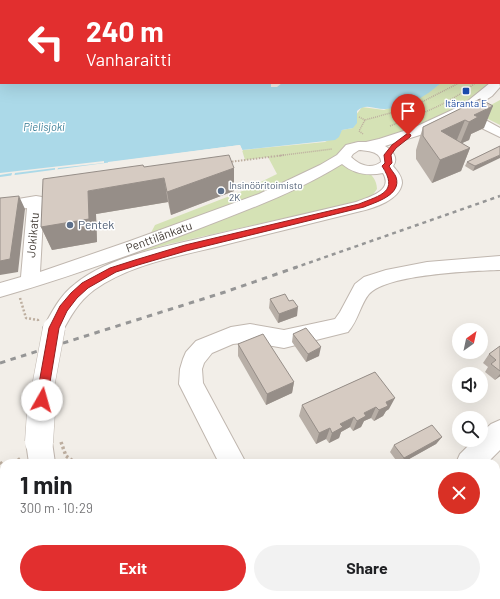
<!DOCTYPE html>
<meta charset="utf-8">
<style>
body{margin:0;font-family:Barlow,sans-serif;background:#f2f2f2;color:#202124;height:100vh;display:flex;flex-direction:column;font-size:15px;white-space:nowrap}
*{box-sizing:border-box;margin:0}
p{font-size:13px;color:#757577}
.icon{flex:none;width:22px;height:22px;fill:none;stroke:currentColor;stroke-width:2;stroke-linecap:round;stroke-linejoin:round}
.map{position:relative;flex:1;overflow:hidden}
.panel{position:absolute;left:0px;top:459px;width:500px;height:140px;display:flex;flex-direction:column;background:#fff;border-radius:12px 12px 0 0;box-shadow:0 4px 16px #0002}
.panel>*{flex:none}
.hud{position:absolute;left:0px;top:0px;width:500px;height:84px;box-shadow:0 4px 16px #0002;background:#e22f2f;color:#fff;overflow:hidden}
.needle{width:26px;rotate:33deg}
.buttons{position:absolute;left:452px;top:323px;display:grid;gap:8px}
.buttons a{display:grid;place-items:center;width:36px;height:36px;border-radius:50%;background:#fff;box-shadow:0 4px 16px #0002;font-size:20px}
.pin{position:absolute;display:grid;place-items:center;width:34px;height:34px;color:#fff;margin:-41px -17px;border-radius:50% 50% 50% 0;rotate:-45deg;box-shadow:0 0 4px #0007}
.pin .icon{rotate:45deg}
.me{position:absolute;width:44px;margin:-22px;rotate:7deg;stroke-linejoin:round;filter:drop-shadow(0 0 3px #0008)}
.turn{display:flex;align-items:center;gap:14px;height:84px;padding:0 20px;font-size:18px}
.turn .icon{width:52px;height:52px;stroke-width:2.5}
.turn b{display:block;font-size:28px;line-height:34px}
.round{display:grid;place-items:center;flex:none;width:42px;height:42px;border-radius:21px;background:#f2f2f2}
.summary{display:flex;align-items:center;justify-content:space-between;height:68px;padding:0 20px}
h1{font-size:24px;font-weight:700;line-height:30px}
.action{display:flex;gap:8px;margin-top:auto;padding:8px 20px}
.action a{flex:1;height:46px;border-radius:24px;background:#e22f2f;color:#fff;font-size:16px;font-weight:700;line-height:46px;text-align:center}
.action a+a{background:#f2f2f2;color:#202124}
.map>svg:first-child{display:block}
.green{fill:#d5e2b5}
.water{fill:#abd9e8}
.pier{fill:#f2eee8}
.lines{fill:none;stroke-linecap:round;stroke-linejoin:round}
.minor-casing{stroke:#c0b7af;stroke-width:2}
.path-far3{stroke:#bdae9f;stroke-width:1.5;stroke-dasharray:1 1;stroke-linecap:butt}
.path-far2{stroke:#bdae9f;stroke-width:2;stroke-dasharray:1.5 1.5;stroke-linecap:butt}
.path-far1{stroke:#bdae9f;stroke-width:2.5;stroke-dasharray:2 2;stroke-linecap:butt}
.path{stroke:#bdae9f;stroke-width:3.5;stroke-dasharray:2.5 2.5;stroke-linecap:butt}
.minor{fill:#fff;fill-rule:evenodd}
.rail-far1{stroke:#969696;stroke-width:2.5;stroke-dasharray:4 4;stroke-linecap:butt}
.rail{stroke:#969696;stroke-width:3;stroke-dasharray:5.5 5.5;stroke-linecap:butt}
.minor-bridge-far1-casing{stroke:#c0b7af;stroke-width:23;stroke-linecap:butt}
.minor-bridge-casing{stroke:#c0b7af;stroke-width:29;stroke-linecap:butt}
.minor-bridge-far1{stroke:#fff;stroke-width:22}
.minor-bridge{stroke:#fff;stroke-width:28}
.wall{fill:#b8afa7}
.shaded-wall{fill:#968e88}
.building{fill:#d6cbc2;stroke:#968e88}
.route{fill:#e22f2f;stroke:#931f1f}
.transit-dot{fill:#1a4fb4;stroke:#fff;stroke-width:1.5}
.service-dot{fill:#5c6f8a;stroke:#fff;stroke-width:1.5}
.labels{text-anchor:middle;stroke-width:3;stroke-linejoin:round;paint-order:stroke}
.far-transit-label{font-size:10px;fill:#164399;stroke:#fff}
.far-service-label{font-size:10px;fill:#4e5e75;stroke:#fff;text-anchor:start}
.far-water-label{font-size:11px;font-style:italic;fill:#387d96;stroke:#fff}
.service-label{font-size:12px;fill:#4e5e75;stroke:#fff;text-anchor:start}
.street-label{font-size:12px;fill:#453e38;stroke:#fff}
</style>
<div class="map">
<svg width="500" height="599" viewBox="0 0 500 599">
<rect width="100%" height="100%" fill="#f2eee8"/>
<!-- green -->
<path class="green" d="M441,83H495L480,96L405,133L366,145L342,157C355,165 377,171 377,189L372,196L357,202L169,244L141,252L155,225L240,192L277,174L268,157L245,160L242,150L325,142L339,134L342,130L353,128L356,115L362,107L384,110L431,90Z
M500,100V125L476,113Z"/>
<!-- water -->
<path class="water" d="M0,2L1,83H271V87H277L282,83H441C425,97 408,107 386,109C376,110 366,102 357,111V123L353,128L342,130L339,137L335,140L242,150L240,145L0,177Z"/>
<!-- pier -->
<path class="pier" d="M240,145L243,151H241L239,147L108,164V162Z
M104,161V163L58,168L57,171H55V168L15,173L14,177H11L12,173L0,175V173Z"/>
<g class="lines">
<!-- minor casing -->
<g class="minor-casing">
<path id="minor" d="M259,0H270V1H259Z
M499,54H500V60H499Z
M499,80L500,87L492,96L469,111L500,128V137L459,117L423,134L385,146C392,150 399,158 393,166C397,171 402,176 402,183C400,200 374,208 361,211C313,223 264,235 216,247C175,257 129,265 94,290C78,302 70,317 61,334L54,336L47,334L43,328C52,312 60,295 75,284C111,255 170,246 214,235C262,224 309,213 356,202C369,197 394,191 383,173C368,176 354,174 342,164C297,192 247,210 198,229C133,254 67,278 0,297V283L21,277L27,208L0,212V202L36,196L42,197L44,201L40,272L130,241L259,194L320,165L337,155L346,145L358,142H366L379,139L413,128L452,110L469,100L490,83H499ZM359,150C367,151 381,151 381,162C371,170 359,165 351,157L353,154Z
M500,256V270C471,271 388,274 369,294C361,303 358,321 348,332L284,348L250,342L233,344L212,353L204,363L202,369L203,383L246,463H219L179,384L180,369L183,359L186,352L196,341L231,327L250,324L284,330L335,319L340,312L355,284L364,277L386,270L427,262Z
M500,420V450L487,463H456L460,454L474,440H481V433L491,424Z
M39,430L48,433L52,442L55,463H29L26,442L30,433Z
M205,595H237L239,599H207Z"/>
</g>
<!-- path-far3 -->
<path class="path-far3" d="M454,0L459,1
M134,1L138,0
M499,21L500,19
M359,117L365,120
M390,126C420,114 450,104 475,83
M363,134L359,131L365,120L412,107L459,83
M277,156L332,149"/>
<!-- path-far2 -->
<path class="path-far2" d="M229,162L285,155"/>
<!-- path-far1 -->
<path class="path-far1" d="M20,298L26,318L38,320V322"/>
<!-- path -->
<path class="path" d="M61,442L66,456L76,463
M0,462L4,467
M14,463L21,458
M0,534L4,541
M36,595L38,599
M103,595L106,599
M264,595V599"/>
<!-- minor -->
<use href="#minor" class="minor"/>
<!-- rail-far1 -->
<path class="rail-far1" d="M294,268L500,196"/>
<!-- rail -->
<path class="rail" d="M0,363L225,292L297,267"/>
<!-- minor-bridge-far1 casing -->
<g class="minor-bridge-far1-casing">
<path id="minor-bridge-far1" d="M41,413L43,387L54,328"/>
</g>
<!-- minor-bridge casing -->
<g class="minor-bridge-casing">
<path id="minor-bridge" d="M39,442L41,412"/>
</g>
<!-- minor-bridge-far1 -->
<use href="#minor-bridge-far1" class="minor-bridge-far1"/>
<!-- minor-bridge -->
<use href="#minor-bridge" class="minor-bridge"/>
</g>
<!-- wall -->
<path class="wall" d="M479,0H500V7H499V1H482Z
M480,99L484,128L471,134L469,140L462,143L470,148L461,171L432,183L416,159V150L423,127Z
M500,146L473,171L465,166L467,162Z
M144,167L234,168V191L171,215L168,202L96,214L97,242L52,250L41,227Z
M270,299L297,316L278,323L269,308Z
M293,334L319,356L306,362L292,342Z
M238,344L294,382L292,393L266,405L238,356Z
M500,346V377H499L495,380L485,372L488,367L483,363L489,354Z
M375,372L389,409L386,411L383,416L374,421L371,418L364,421L361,427L353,431L350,427L341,432L339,438L329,443L326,439L316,444L299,416L302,405Z
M442,437L436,444L402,463H398L390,452L394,445Z"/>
<!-- shaded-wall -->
<path class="shaded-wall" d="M493,106L484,128L471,134L469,140L460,144L469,122L474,115Z
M465,120L456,142L441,131Z
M470,148L461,171L432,183L440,160Z
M500,155V158L473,171L475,166Z
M234,168V191L171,215L167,192Z
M164,178L168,202L96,214L97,242L52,250L41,227L88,191Z
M19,196L25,209L18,272L0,275V261Z
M298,307L297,316L278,323L279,314Z
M321,347L319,356L306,362L308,354Z
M500,374V376L495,380Z
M294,382L292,393L266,405L267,394Z
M395,398L389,409L386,411L383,416L374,421L379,410L386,402Z
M376,407L371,418L364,421L361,427L353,431L357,421L364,413Z
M354,417L350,427L341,432L339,438L329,443L332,433L340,424Z
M330,428L326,439L316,444L319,433Z
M442,437L436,444L402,463H400L404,458Z"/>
<!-- building -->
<path class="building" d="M318,0H336L339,1H315Z
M480,99L493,106L474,115L478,117L469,122L465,120L441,131L470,148L440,160L423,136V127Z
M500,146V155L475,166L467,162Z
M229,155L234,168L167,192L164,178L88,191L89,219L41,227L43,179L143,165L144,167Z
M19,196L10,259L0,261V198Z
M285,294L289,301L293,300L298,307L279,314L270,299Z
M306,328L321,347L308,354L293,334Z
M263,334L294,382L267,394L238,344Z
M500,346V371L491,364L496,360L489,354Z
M375,372L395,398L386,402L388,406L379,410L376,407L364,413L366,416L357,421L354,417L340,424L343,427L332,433L330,428L319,433L302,405Z
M432,425L442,437L404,458L394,445Z"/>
<!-- route -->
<path class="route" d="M408,133L411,135L410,137L396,148L391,155L392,163L389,166C391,170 395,174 396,177C402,195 376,202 364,207L186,251L138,265L116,272L88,288L77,298L67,311L59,328L47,400L46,404L42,405L38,404L36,400L49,328L60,306L71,293L82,283L110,268L135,260L185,245L359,204C381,195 399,192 382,166L385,163L384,155L392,145Z"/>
<!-- markers -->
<rect class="transit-dot" x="462" y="87" width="8" height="8" rx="2"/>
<g class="service-dot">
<circle cx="221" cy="191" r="4"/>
<circle cx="70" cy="225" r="4"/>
</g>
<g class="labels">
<!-- far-transit labels -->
<g class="far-transit-label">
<text x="466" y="107">Itäranta E</text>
</g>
<!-- far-service labels -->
<g class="far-service-label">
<text x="229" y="189">Insinööritoimisto<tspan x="229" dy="12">2K</tspan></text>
</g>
<!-- far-water labels -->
<g class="far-water-label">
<text x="44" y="131">Pielisjoki</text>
</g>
<!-- service labels -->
<g class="service-label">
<text x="78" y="229">Pentek</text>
</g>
<!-- street labels -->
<g class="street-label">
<text transform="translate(33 235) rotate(-85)" y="4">Jokikatu</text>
<text transform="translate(159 237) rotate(-20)" y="4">Penttilänkatu</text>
</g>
</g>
</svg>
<div class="buttons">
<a><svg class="needle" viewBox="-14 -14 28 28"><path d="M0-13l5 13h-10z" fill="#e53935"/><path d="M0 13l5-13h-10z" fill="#757577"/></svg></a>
<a><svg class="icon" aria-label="sound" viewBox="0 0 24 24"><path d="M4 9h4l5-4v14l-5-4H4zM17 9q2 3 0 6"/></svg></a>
<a><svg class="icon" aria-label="search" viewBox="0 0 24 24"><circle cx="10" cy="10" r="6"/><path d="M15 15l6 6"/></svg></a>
</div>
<div class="pin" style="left:408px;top:135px;background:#d93025"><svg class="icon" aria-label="arrive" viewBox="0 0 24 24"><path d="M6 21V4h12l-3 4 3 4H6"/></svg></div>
<svg class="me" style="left:42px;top:400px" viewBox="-20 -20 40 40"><circle r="19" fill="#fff"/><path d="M0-13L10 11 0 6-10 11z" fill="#e22f2f"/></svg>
<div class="hud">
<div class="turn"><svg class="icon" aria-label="left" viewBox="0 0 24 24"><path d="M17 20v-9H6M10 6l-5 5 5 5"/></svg><div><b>240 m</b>Vanharaitti</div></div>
</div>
<section class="panel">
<div class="summary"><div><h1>1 min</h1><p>300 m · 10:29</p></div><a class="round" style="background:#d93025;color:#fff"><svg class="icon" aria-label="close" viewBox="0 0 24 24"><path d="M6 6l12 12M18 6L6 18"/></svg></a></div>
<div class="action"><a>Exit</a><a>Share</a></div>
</section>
</div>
